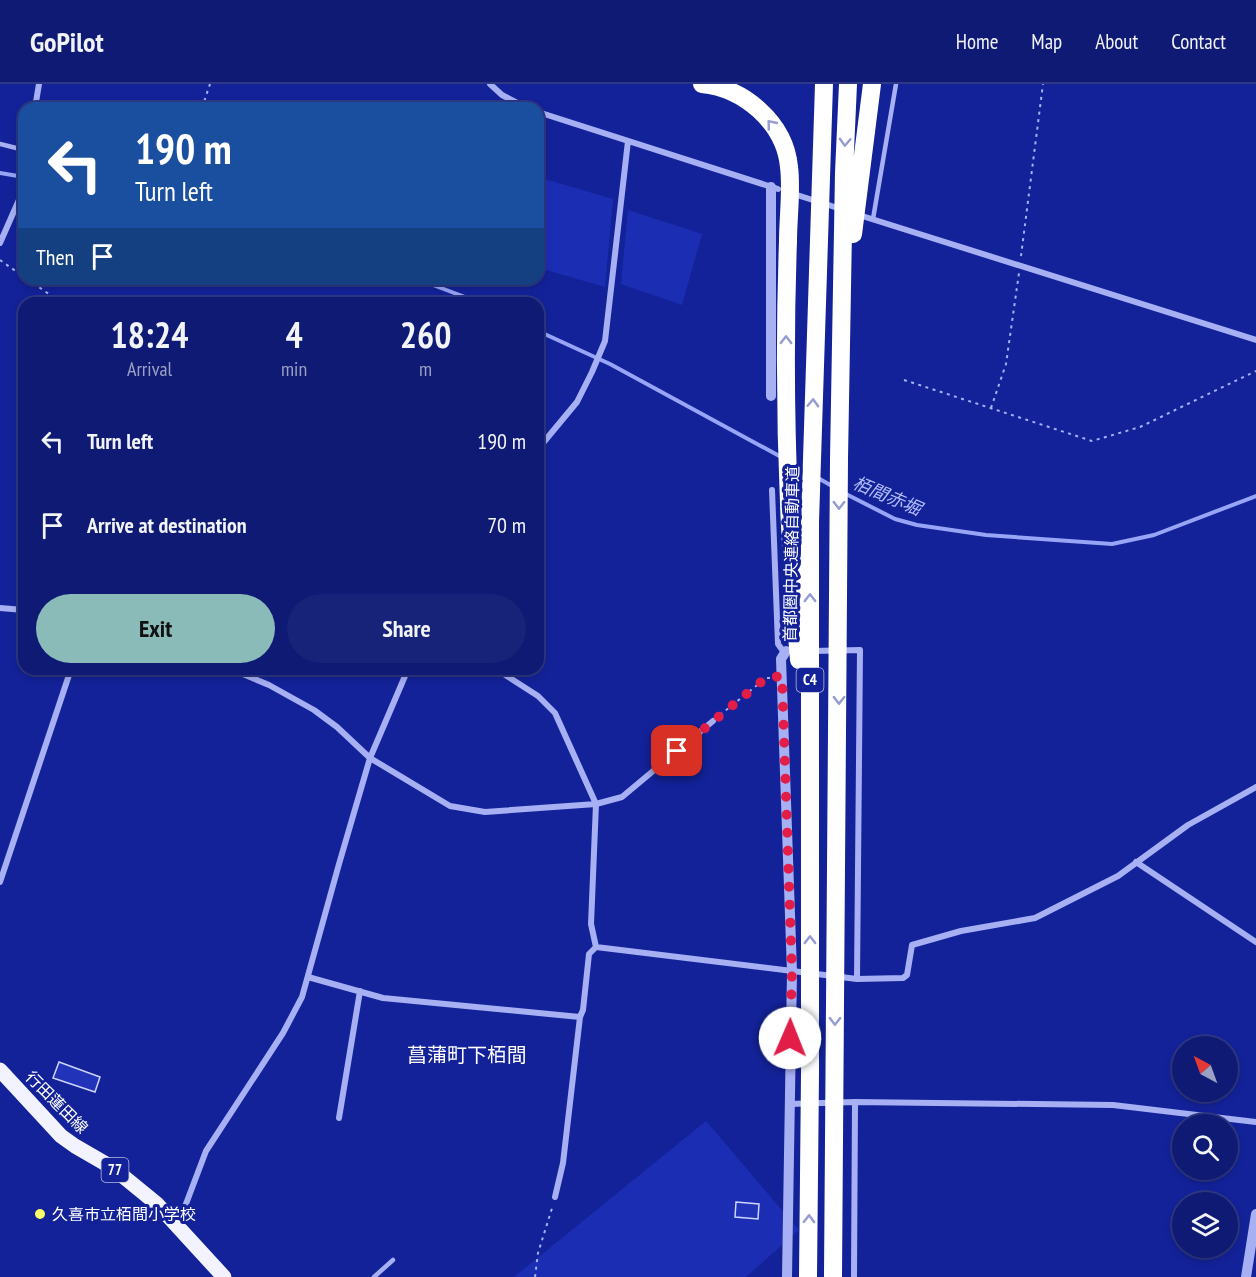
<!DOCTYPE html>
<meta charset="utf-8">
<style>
body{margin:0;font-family:"PT Sans Narrow","Noto Sans JP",sans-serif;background:#172378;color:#f1f3f6;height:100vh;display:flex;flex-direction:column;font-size:22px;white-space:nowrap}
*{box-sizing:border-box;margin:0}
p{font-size:20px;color:#9ba1c4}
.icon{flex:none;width:33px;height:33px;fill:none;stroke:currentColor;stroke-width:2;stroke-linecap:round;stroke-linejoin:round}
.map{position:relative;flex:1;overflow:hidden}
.details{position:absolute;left:18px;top:213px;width:526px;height:378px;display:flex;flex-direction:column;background:#0e1a73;border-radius:18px;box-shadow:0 3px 9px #0003,0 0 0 2px #2e3885}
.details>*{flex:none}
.top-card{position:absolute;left:18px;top:18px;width:526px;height:183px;border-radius:18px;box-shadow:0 3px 9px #0003,0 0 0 2px #2e3885;background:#1a4fa0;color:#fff;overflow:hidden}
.needle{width:39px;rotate:319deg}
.tools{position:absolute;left:1172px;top:952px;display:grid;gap:12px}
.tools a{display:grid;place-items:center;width:66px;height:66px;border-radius:50%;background:#0e1a73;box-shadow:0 3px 9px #0003,0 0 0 2px #2e3885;font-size:30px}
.pin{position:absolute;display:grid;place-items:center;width:51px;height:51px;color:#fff;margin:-26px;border-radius:12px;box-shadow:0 3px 9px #0006}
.me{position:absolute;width:66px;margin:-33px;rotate:1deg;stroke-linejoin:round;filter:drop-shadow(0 0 4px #0008)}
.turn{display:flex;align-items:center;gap:21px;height:126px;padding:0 18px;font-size:27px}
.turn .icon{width:78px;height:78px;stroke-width:2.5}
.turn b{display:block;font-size:42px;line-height:51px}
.then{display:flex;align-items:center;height:57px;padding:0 18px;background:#0003;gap:12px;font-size:22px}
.eta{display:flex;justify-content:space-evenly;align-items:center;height:102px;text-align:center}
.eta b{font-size:36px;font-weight:800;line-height:42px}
.button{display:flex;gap:12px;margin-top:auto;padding:12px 18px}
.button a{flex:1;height:69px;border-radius:36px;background:#8bbbb9;color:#111;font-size:24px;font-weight:800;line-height:69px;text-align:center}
.button a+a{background:#172378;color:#f1f3f6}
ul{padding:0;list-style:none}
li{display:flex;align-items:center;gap:18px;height:84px;padding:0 18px}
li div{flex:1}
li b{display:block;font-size:22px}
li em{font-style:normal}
header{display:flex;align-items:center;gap:36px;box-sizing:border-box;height:84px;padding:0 30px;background:#0e1a73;border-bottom:2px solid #2e3885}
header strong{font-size:28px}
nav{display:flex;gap:33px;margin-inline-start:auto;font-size:21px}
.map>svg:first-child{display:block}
.green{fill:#1b2eb3}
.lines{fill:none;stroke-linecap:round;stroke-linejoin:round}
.stream{stroke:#98a5f6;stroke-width:4}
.building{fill:#2133b8;stroke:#ced4fd;stroke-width:1.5}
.path{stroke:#a6b0f3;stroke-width:2;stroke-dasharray:3 4.5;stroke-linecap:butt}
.service{stroke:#a6b0f3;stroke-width:4.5}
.minor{stroke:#a6b0f3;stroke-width:6}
.tertiary{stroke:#a6b0f3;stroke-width:10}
.primary{stroke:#f2f3ff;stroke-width:15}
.motorway{stroke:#fff;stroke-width:18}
.motorway-bridge{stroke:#fff;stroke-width:18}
.oneway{stroke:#959cd1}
.route{stroke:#e11d48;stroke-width:10;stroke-dasharray:0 18}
.poi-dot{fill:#f9ff68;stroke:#132299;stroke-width:2}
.labels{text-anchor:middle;stroke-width:6;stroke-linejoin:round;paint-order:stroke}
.shield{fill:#132299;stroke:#b8bde0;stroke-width:1.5}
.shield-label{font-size:15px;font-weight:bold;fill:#fff}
.street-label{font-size:16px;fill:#fff;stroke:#132299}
.poi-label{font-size:16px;fill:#fff;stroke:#132299;text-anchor:start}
.water-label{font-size:18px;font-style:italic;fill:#b2bcfa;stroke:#132299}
.quarter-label{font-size:20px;fill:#fff;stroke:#132299}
</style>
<header>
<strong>GoPilot</strong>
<nav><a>Home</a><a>Map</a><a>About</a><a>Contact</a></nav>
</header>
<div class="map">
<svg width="1256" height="1193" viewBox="0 0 1256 1193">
<rect width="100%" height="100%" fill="#132299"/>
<!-- green -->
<path class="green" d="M538,93L613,115L605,203L539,184Z
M628,126L702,150L682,221L621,200Z
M706,1037L799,1146L746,1193H514Z"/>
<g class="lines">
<!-- stream -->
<path class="stream" d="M0,89L24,93
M417,195L481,219
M538,247L610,280L783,374
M818,394L832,402
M844,409L895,435L917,441L986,451L1112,460L1154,451L1256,412"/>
</g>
<!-- building -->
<path class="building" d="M59,978L100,993L95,1008L53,994Z
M736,1118L759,1120L758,1135L735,1133Z"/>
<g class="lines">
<!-- path -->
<path class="path" d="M202,24L210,0
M1021,172L1043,0
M0,176L24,193
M27,195L62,219
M904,296L1092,357L1140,343L1256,287
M991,324L1006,280L1019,189
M720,631L766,594H770
M535,1193L538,1169L553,1121"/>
<!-- service -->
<path class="service" d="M0,60L24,66
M873,135L896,0
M374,1193L393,1176"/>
<!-- minor -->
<path class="minor" d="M490,0L502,11L527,24
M35,24L39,0
M538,28L778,105
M797,111L841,125
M859,131L1256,256
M0,159L22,109L24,98
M538,365L577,318L592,288L605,257L628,57
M772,406L778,560L783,567H788
M0,524L24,526
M813,567L860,566L857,895
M231,585L269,601L314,626L337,643L370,674L450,722L485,728L596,720L622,713L713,637
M496,585L538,612L555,629L596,720L591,840L596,863
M1136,778L1256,858
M0,798L71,585
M596,863L857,895L903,894L907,891L912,861L961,847L1035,834L1118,792L1188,741L1256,703
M308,893L383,914L580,933
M789,1020L855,1018L1113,1021L1256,1038
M339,1034L360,907
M555,1113L563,1079L580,933L583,926L589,870L596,863
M178,1141L206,1067L283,949L302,913L339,780L370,674L408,585
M854,1193L855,1018"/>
<!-- tertiary -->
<path class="tertiary" d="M771,103V312
M786,567L781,575L792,888L787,1193
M1246,1193L1256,1130"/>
<!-- primary -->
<path class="primary" d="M0,986L61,1052L75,1062L113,1084L157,1120L224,1193"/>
<!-- motorway -->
<path class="motorway" d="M702,0C744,4 785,39 789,83C792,106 788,133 788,157"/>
<!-- motorway-bridge -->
<path class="motorway-bridge" d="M853,150L872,0
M788,157C783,297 787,437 799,576
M808,1193L810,990V438L824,0
M833,1193L839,375L844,89L848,0"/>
</g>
<!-- one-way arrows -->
<defs><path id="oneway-chevron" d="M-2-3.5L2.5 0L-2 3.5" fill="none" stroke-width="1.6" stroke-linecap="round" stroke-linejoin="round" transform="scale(1.5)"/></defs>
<g class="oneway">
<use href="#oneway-chevron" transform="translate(771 40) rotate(-129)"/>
<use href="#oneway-chevron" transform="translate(845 58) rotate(93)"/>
<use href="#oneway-chevron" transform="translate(786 256) rotate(-90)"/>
<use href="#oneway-chevron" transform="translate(813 319) rotate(-88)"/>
<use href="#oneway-chevron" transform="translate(839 421) rotate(90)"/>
<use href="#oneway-chevron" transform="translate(810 514) rotate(-90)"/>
<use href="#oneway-chevron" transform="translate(839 616) rotate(91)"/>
<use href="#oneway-chevron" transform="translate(810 856) rotate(-90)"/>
<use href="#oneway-chevron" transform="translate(835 937) rotate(91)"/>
<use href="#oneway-chevron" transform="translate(809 1135) rotate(-89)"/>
</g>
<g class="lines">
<!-- route -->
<path class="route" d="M677,667L766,594L782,592L792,888L790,954"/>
</g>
<!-- markers -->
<circle class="poi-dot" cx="40" cy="1130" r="6"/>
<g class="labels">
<!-- shield labels -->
<g class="shield">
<rect x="796.5" y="584" width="27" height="24" rx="4.5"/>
<rect x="101.5" y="1074" width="27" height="24" rx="4.5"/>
</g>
<g class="shield-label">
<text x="810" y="601">C4</text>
<text x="115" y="1091">77</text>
</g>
<!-- street labels -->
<g class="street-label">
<text transform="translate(791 470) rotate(-89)" y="6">首都圏中央連絡自動車道</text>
<text transform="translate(57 1018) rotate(45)" y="6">行田蓮田線</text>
</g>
<!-- poi labels -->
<g class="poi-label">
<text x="52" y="1136">久喜市立栢間小学校</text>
</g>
<!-- water labels -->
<g class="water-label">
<text transform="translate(887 412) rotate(23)" y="6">栢間赤堀</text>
</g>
<!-- quarter labels -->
<g class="quarter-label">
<text x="467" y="978">菖蒲町下栢間</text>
</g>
</g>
</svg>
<div class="tools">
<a><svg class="needle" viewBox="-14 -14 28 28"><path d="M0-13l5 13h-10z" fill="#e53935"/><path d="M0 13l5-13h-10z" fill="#9ba1c4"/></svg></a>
<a><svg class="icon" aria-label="search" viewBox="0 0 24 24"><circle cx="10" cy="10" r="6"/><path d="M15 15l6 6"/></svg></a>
<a><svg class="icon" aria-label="layers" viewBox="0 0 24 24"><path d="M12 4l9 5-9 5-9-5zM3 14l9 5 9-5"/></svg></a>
</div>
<div class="pin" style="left:677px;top:667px;background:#d93025"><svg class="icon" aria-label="arrive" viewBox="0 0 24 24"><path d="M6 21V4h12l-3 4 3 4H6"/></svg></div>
<svg class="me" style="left:790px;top:954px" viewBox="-20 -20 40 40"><circle r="19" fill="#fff"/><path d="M0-13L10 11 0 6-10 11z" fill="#e11d48"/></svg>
<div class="top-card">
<div class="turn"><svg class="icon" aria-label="left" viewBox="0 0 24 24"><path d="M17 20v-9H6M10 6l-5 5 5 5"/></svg><div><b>190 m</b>Turn left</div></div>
<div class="then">Then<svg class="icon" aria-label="arrive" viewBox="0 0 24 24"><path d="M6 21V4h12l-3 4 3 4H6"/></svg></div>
</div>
<section class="details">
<div class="eta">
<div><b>18:24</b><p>Arrival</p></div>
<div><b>4</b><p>min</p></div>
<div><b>260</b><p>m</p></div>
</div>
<ul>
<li><svg class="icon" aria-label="left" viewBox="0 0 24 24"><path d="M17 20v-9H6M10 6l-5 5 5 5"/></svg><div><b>Turn left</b></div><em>190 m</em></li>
<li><svg class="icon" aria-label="arrive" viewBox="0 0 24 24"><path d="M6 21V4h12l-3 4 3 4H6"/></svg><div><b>Arrive at destination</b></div><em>70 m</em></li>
</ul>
<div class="button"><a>Exit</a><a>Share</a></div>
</section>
</div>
